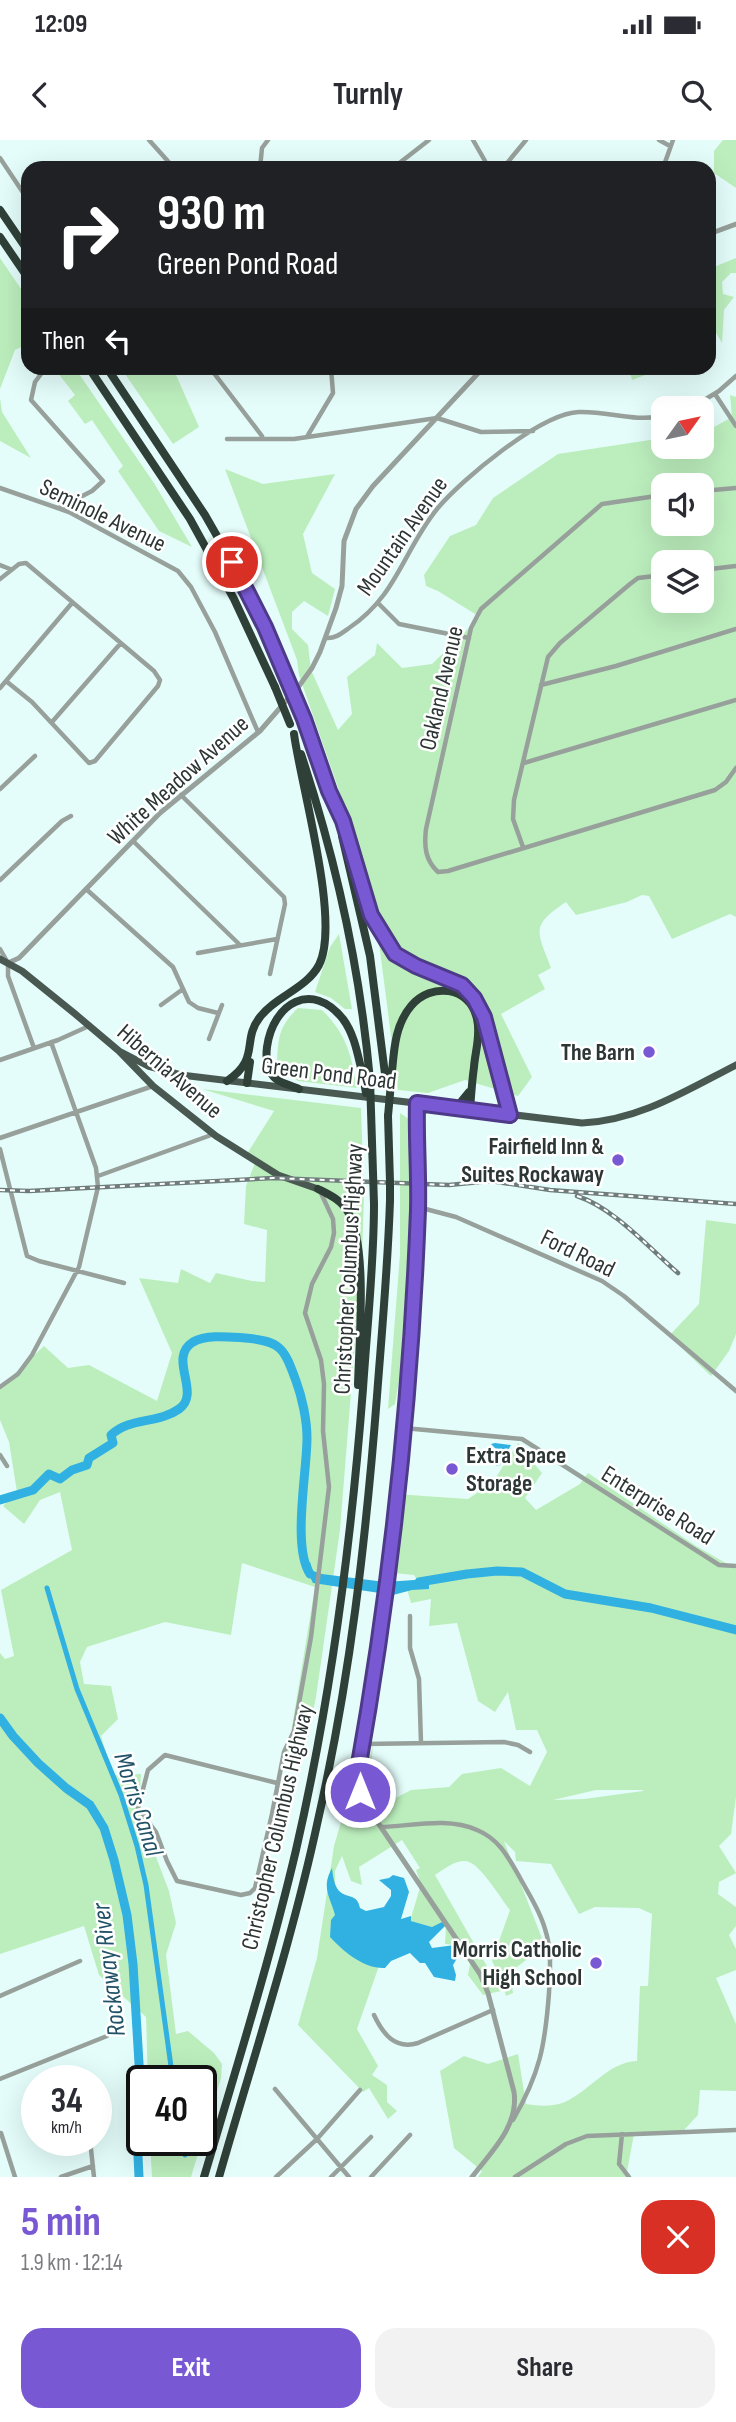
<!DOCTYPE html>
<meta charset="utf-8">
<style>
body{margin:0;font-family:"Sofia Sans Condensed",sans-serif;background:#f2f2f3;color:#2b2b33;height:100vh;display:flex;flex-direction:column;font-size:26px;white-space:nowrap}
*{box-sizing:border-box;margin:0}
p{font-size:23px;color:#7c7c81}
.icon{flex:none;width:38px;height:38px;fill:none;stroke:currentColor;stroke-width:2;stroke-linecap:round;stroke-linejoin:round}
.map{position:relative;height:2037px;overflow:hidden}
.side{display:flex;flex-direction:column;background:#fff;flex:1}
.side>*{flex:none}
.top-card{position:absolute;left:21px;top:21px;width:695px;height:214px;border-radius:21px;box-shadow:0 7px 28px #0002;background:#202124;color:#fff;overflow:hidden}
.needle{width:46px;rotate:57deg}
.tools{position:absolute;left:651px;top:256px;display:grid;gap:14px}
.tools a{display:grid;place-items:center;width:63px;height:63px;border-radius:14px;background:#fff;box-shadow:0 7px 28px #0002;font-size:35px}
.speed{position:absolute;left:21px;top:1925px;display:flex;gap:14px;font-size:35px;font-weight:700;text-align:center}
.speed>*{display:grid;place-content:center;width:91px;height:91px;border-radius:50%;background:#fff;box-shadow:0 7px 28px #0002;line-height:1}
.speed small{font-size:18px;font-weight:400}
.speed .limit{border:4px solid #111;border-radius:10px;background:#fff;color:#111}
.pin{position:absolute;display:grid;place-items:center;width:60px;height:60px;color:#fff;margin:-30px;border:4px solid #fff;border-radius:50%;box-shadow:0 2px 7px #0007}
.me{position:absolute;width:77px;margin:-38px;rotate:0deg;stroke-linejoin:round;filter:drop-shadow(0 0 5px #0008)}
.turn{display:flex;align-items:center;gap:24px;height:147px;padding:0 21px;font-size:32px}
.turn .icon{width:91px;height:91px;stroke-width:2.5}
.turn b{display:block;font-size:49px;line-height:60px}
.then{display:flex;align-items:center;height:66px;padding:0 21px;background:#0003;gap:14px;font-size:26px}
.round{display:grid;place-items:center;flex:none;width:74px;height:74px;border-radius:21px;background:#f2f2f3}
.overview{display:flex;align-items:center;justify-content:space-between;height:119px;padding:0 21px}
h1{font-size:42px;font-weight:700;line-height:52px;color:#7859d3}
.button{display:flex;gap:14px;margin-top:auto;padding:14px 21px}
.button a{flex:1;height:80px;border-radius:21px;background:#7859d3;color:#fff;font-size:28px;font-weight:700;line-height:80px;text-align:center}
.button a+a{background:#f2f2f3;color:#2b2b33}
.status{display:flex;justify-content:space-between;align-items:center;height:49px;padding:0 35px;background:#fff;direction:ltr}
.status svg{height:19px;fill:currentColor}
header{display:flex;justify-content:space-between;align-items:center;height:91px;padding:0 21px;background:#fff;font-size:32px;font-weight:700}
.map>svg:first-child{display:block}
.green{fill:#bceebd;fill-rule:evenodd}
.water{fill:#31b1e1}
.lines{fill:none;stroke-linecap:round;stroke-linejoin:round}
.canal{stroke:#31b1e1;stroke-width:5}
.river{stroke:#31b1e1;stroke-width:9}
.minor{stroke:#97a09b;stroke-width:4.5}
.tertiary{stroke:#97a09b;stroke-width:5}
.primary{stroke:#495952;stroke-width:7}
.motorway{stroke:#2f4038;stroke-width:8}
.rail-casing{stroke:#6e7d7b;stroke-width:4.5}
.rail{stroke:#fff;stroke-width:2;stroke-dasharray:5;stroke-linecap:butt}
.motorway-bridge{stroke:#2f4038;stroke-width:8}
.route-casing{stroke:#4e3a89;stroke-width:18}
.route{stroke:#7859d3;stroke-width:12}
.poi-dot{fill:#7859d3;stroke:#fff;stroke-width:2.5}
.labels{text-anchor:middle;stroke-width:5;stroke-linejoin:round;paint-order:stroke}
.street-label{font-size:24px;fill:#2c3634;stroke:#fff}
.poi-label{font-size:24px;font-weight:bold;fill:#2c3634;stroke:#fff;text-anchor:end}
.water-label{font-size:26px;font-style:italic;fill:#215267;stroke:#fff}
</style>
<div class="status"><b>12:09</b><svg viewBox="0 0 49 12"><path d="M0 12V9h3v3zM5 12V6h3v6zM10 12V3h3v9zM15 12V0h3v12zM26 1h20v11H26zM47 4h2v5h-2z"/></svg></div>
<header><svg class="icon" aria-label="back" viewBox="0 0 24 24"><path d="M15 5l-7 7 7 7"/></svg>Turnly<svg class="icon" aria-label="search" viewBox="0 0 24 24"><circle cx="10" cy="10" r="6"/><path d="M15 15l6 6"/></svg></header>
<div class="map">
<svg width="736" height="2037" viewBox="0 0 736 2037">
<rect width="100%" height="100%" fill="#e4fdfa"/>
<!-- green -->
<path class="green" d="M723,0H736V48L714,33V11Z
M0,118L28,159V204L15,210L0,249Z
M736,118V133H731L722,142L723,154L734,157L724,170L722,203L709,181V129Z
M54,228H75L154,343L192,407L159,391L118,331L123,326L92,280L85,284L68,261L75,255Z
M121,228H173L199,287L173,304Z
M629,228H664L632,240Z
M730,255L736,257V777L730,774L672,799L649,756L642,755L627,762L576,775L566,762C530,786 537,791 551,828L538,835L545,849L501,874L532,937L518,956L465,940L428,953L398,950L379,803L351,685L299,535L297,520L225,329L263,344L335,334L303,394L312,433L335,449L328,476L304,461L292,472V489L308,505L311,530L338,590L352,574L347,537L375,515L377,503L402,528L432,524L480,477L438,451L426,446L424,435L450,396L476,385L493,358L558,314L663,298V306H702V292L707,291L732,277ZM663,345H702V383H663ZM663,422H702V460H663Z
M0,258L2,272L31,318L0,301Z
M339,794L352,869H345L331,858L315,852L330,807Z
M298,868L322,870C347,895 351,914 357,948L298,941L277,926C278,899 278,887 298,868Z
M202,949L361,968L364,1057L362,1115L340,1390L316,1557L305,1614L282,1620L291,1593L315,1447L242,1423L231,1495L165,1482L87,1507L80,1522L84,1544L111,1546L118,1579L101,1596L113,1635L141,1634L139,1672L169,1751L176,1783L166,1815L176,1894L188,1891L214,1913L222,1924L221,1938L191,2037H152L150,2000H201V1941H148L146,1877L99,1835L84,1786L0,1814V1513L5,1519L14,1516L1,1450L72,1410L60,1352L40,1360L24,1384L3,1366L17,1352L9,1302L0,1280V1247L44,1206L68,1228L89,1225L157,1261L172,1213L139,1138L178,1143L181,1129L210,1143L216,1133L252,1141L265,1142L267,1090L244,1084L246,1046L255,1023L245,1017L274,971Z
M400,973L409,979C410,1073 413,1171 395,1264L388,1269L400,1114Z
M706,1080L736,1084V1194L729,1211L711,1236L669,1196L699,1164Z
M518,1303L527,1309V1315L542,1333L525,1358L536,1370L580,1344L588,1333L696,1406L736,1429V1657L731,1694L719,1706L736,1733L719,1742L718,1754L736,1767V1786L729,1795L736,1809V1830L716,1838L736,1884V1951L700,1950L698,1975L684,1990L634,1994L626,2037H478L482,2031L454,2008L440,1931L464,1916L488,1924L518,1914L526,1964C540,1966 552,1967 565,1962C591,1950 608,1922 637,1921L640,1846H648L652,1774L639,1768L595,1767L579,1774L551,1724L516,1721L515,1712L504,1701L545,1806L510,1832L513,1853L506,1856L500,1837L492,1821L510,1770C501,1759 479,1721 465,1721C454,1721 444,1729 435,1735L501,1851L483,1855L468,1835L471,1819L455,1805L445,1804L446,1785L432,1787L410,1781L421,1744L416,1730L420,1728L402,1700L359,1727L362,1745L351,1741L342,1716L335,1731V1751L381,1820L357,1889L378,1926L372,1935L387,1945V1962L397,1971L388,1979L369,1948L363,1952L298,1885L317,1818L334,1706L341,1682L363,1649L373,1604L370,1640L382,1665L411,1650L449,1647L462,1634L501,1628L530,1646L547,1612L537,1590H516L508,1552L495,1572L478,1561L457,1483L429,1486L431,1459L411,1463L407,1449L420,1445L414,1435L383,1432L395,1354L468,1359L493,1342ZM596,1650H643V1651L584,1659L553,1660Z"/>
<!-- water -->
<path class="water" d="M495,1303L511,1305L500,1325L496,1326L494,1319L497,1310L491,1304Z
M310,1422L313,1431L322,1434L385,1442L429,1439V1449L412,1450L393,1455L313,1443L304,1425Z
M332,1728C333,1736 334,1745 339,1751C348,1759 357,1753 360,1768L366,1771L384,1767L391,1756V1750L379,1740L389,1738L393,1735L404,1738L409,1752L401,1779L411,1776V1781L432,1787L442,1782L446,1785L429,1802L432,1808L455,1805L462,1810L453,1825L456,1835L455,1841L434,1837L425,1823H420L410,1813L391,1821L385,1828C364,1829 344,1812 330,1797L331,1780L335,1775C330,1756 321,1748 332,1728Z"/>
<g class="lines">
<!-- canal -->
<path class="canal" d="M47,1448L77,1549L121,1655L137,1706L146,1745L173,1941
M183,2000L185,2015"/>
<!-- river -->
<path class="river" d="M0,1360L33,1350L49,1334L60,1339L72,1330L87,1325L89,1318L113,1303L111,1295C130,1277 158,1284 179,1269C202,1253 167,1218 193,1202C207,1194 230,1197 245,1198C281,1201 284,1208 296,1241C302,1257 307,1280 307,1298C307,1332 292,1407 310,1434
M419,1442L467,1434L497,1431L522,1432L565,1454L651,1468L736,1490
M0,1578L13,1596L38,1623L66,1648L90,1665L104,1688L114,1720L127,1775L133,1824L140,1940L136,1974L139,2037"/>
<!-- minor -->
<path class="minor" d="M149,0L174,28
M473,0L489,28
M659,0L670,6
M0,18L28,60
M260,28L262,8L268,0
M393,28L429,0
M503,28L526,0
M663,28L673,0
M210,228L262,296
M44,230L35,242L31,260L103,341L92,351L59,368
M715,254L736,286
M691,268L719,251L736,236
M308,295L333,253L331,228
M227,299H294L437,278L481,292L533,291
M0,348L69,372L178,431L191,447L215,492L258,592
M702,351L736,348
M663,355L602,364L481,469L471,488L426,689C424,706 425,720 438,732L448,731L715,650L726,642L736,628
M0,425L10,429
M702,430L736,426
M0,439L19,424L26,423L154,531L160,540L158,546L95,621L89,623L32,562L6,541
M378,463L399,484L469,498
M326,498C335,499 342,493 349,488C397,456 403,411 437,369C461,340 541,273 579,272C609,271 633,282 663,276
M541,545L616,526L736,489
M0,548L72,463
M52,582L120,504
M524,623L736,560
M0,649L35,616
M181,655L284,757L285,764L270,834
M133,701L239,804
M523,707L513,679L514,660L548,517L560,503L630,444L638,438L663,435
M0,740L62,681L71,676
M86,749L173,827L189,862L198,868L218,873
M0,809L8,823V836L34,908
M198,813L277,799
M161,865L183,849
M209,899L222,865
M0,920L58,900L89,886
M0,998L153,946
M0,1009L27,1116L39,1121L124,1143
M98,1036L214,994
M418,1067L456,1077L602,1141L624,1156L736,1251
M0,1247L18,1234L32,1215L79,1127L98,1047L96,1028L51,902
M404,1288L522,1299L719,1425L736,1426
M0,1315L7,1326
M410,1476V1508L419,1539L421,1603
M363,1604L504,1602L518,1605L530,1612
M277,1643L165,1615L148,1630L138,1668L156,1692L167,1721L177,1741L241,1755L250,1753L255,1748L272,1674L284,1612L294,1591L299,1563L311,1497L329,1347L323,1291L324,1244L321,1220L305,1173L312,1144L331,1107L334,1093L333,1079L320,1051
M381,1687C412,1686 448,1677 477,1690C499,1699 508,1717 519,1736C528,1753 540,1770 545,1789C552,1810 550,1831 549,1853C545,1906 540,1933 513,1980
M0,1856L80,1821
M374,1875C383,1894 395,1910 418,1903L493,1870
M0,1939L107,1896
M275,1949L349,2037
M1,1993L15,2037
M622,1994L619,2024L629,2037
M90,2000L94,2037
M61,2037L93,2026
M276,2037L317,1999L360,1950
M331,2037L371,1997
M371,2037L410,1995
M515,2037L566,2004L587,1996L736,1990"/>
<!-- tertiary -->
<path class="tertiary" d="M709,94L736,84
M8,823L19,818L160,673L260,591L299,546L312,528L320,512L336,468L342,446L344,401L356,369L373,346L483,228
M417,963L418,1067L415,1141L398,1362L384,1473L358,1630L360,1652L366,1665L480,1834L488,1853L514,1952C519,1986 491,2012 472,2037"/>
<!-- primary -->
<path class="primary" d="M0,819L22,831L74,873L119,911L153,946L216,996L278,1035L318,1049
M119,911L148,926L181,935L582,983C638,981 687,950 736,925"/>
<!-- motorway -->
<path class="motorway" d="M0,70L28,111
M0,97L28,138
M89,228L190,379L234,459L275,547
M107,228L205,375L241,438L287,537
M304,579L330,653
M301,614C336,720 360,828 370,940
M329,651L354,714L371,775L389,808L395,814L416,826L462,845L480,867L510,975
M342,696L370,816L385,934
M392,932C394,910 395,885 411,866C431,842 470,846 477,879C481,895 475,912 474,927C472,941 471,956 470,970
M227,941C261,918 241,901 260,877C276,856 306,849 319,825C341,782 301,646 294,594
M247,943L250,922
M299,949C289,944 276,943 271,933C266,925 266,915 267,907C273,863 312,840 343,879C355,895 358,917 363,936
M446,967L460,963L469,952
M388,976L390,1042
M318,1049C330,1055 341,1060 348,1072C368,1104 359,1204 358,1245
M204,2037C236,1929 270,1820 296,1710C331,1558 351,1405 363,1249C367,1187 374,1125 374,1064
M219,2037C253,1918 292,1801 318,1680C350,1540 366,1398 377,1256C382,1190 388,1125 390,1060"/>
<!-- rail casing -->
<g class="rail-casing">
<path id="rail" d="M0,1050L29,1051L273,1038L449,1045L491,1041L550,1050L736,1064
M577,1056C614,1068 649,1108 678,1133"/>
</g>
<!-- rail -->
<use href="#rail" class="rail"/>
<!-- motorway-bridge -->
<path class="motorway-bridge" d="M287,537L304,579
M275,547L290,584
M363,936L366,953
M370,940L374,1064
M388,976L392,932
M390,1042V1060"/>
</g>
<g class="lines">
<!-- route casing -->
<g class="route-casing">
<path id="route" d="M232,422L265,487L304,579L329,651L343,681L371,775L395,814L416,826L462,845L474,858L484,877L510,975L417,963C416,999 419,1034 418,1070C411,1258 391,1445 358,1630L360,1652"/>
</g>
<!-- route -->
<use href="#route" class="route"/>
</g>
<!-- markers -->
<g class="poi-dot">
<circle cx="649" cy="912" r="7"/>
<circle cx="618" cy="1020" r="7"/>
<circle cx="452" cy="1329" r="7"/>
<circle cx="596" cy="1823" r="7"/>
</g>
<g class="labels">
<!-- street labels -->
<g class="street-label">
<text transform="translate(103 375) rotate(26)" y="8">Seminole Avenue</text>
<text transform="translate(402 396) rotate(-55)" y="8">Mountain Avenue</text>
<text transform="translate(441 548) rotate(-77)" y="8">Oakland Avenue</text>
<text transform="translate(178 640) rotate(-42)" y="8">White Meadow Avenue</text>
<text transform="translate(170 931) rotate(41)" y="8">Hibernia Avenue</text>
<text transform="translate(329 933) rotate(7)" y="8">Green Pond Road</text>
<text transform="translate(578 1113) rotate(26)" y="8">Ford Road</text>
<text transform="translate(348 1129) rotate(-87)" y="8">Christopher Columbus Highway</text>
<text transform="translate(658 1365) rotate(32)" y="8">Enterprise Road</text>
<text transform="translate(277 1687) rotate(-77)" y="8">Christopher Columbus Highway</text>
</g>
<!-- poi labels -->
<g class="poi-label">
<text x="635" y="920">The Barn</text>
<text x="604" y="1014">Fairfield Inn &amp;<tspan x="604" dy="28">Suites Rockaway</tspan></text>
<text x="466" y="1323" text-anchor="start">Extra Space<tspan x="466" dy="28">Storage</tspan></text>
<text x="582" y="1817">Morris Catholic<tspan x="582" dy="28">High School</tspan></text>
</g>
<!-- water labels -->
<g class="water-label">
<text transform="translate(139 1664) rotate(72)" y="9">Morris Canal</text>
<text transform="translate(108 1830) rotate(-97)" y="9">Rockaway River</text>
</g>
</g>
</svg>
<div class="tools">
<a><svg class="needle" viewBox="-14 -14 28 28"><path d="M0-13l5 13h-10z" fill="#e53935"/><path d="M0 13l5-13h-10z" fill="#7c7c81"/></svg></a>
<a><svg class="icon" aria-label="sound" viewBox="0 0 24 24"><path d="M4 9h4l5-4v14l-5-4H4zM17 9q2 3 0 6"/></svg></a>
<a><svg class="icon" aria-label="layers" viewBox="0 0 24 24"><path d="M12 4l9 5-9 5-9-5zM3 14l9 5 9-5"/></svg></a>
</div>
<div class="speed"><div>34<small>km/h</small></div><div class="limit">40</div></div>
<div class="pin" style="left:232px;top:422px;background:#d93025"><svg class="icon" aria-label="arrive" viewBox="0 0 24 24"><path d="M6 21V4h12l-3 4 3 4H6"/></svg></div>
<svg class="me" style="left:360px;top:1652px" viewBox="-20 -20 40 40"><circle r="17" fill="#7859d3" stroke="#fff" stroke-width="3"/><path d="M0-11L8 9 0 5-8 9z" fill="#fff"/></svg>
<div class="top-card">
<div class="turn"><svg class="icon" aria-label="right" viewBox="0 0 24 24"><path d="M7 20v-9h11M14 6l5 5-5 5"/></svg><div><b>930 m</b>Green Pond Road</div></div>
<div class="then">Then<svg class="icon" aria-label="left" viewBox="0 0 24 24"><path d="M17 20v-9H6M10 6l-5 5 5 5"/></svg></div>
</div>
</div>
<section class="side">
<div class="overview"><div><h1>5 min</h1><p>1.9 km · 12:14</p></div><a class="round" style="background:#d93025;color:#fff"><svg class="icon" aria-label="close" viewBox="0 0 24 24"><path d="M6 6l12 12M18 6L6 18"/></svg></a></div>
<div class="button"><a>Exit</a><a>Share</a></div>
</section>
